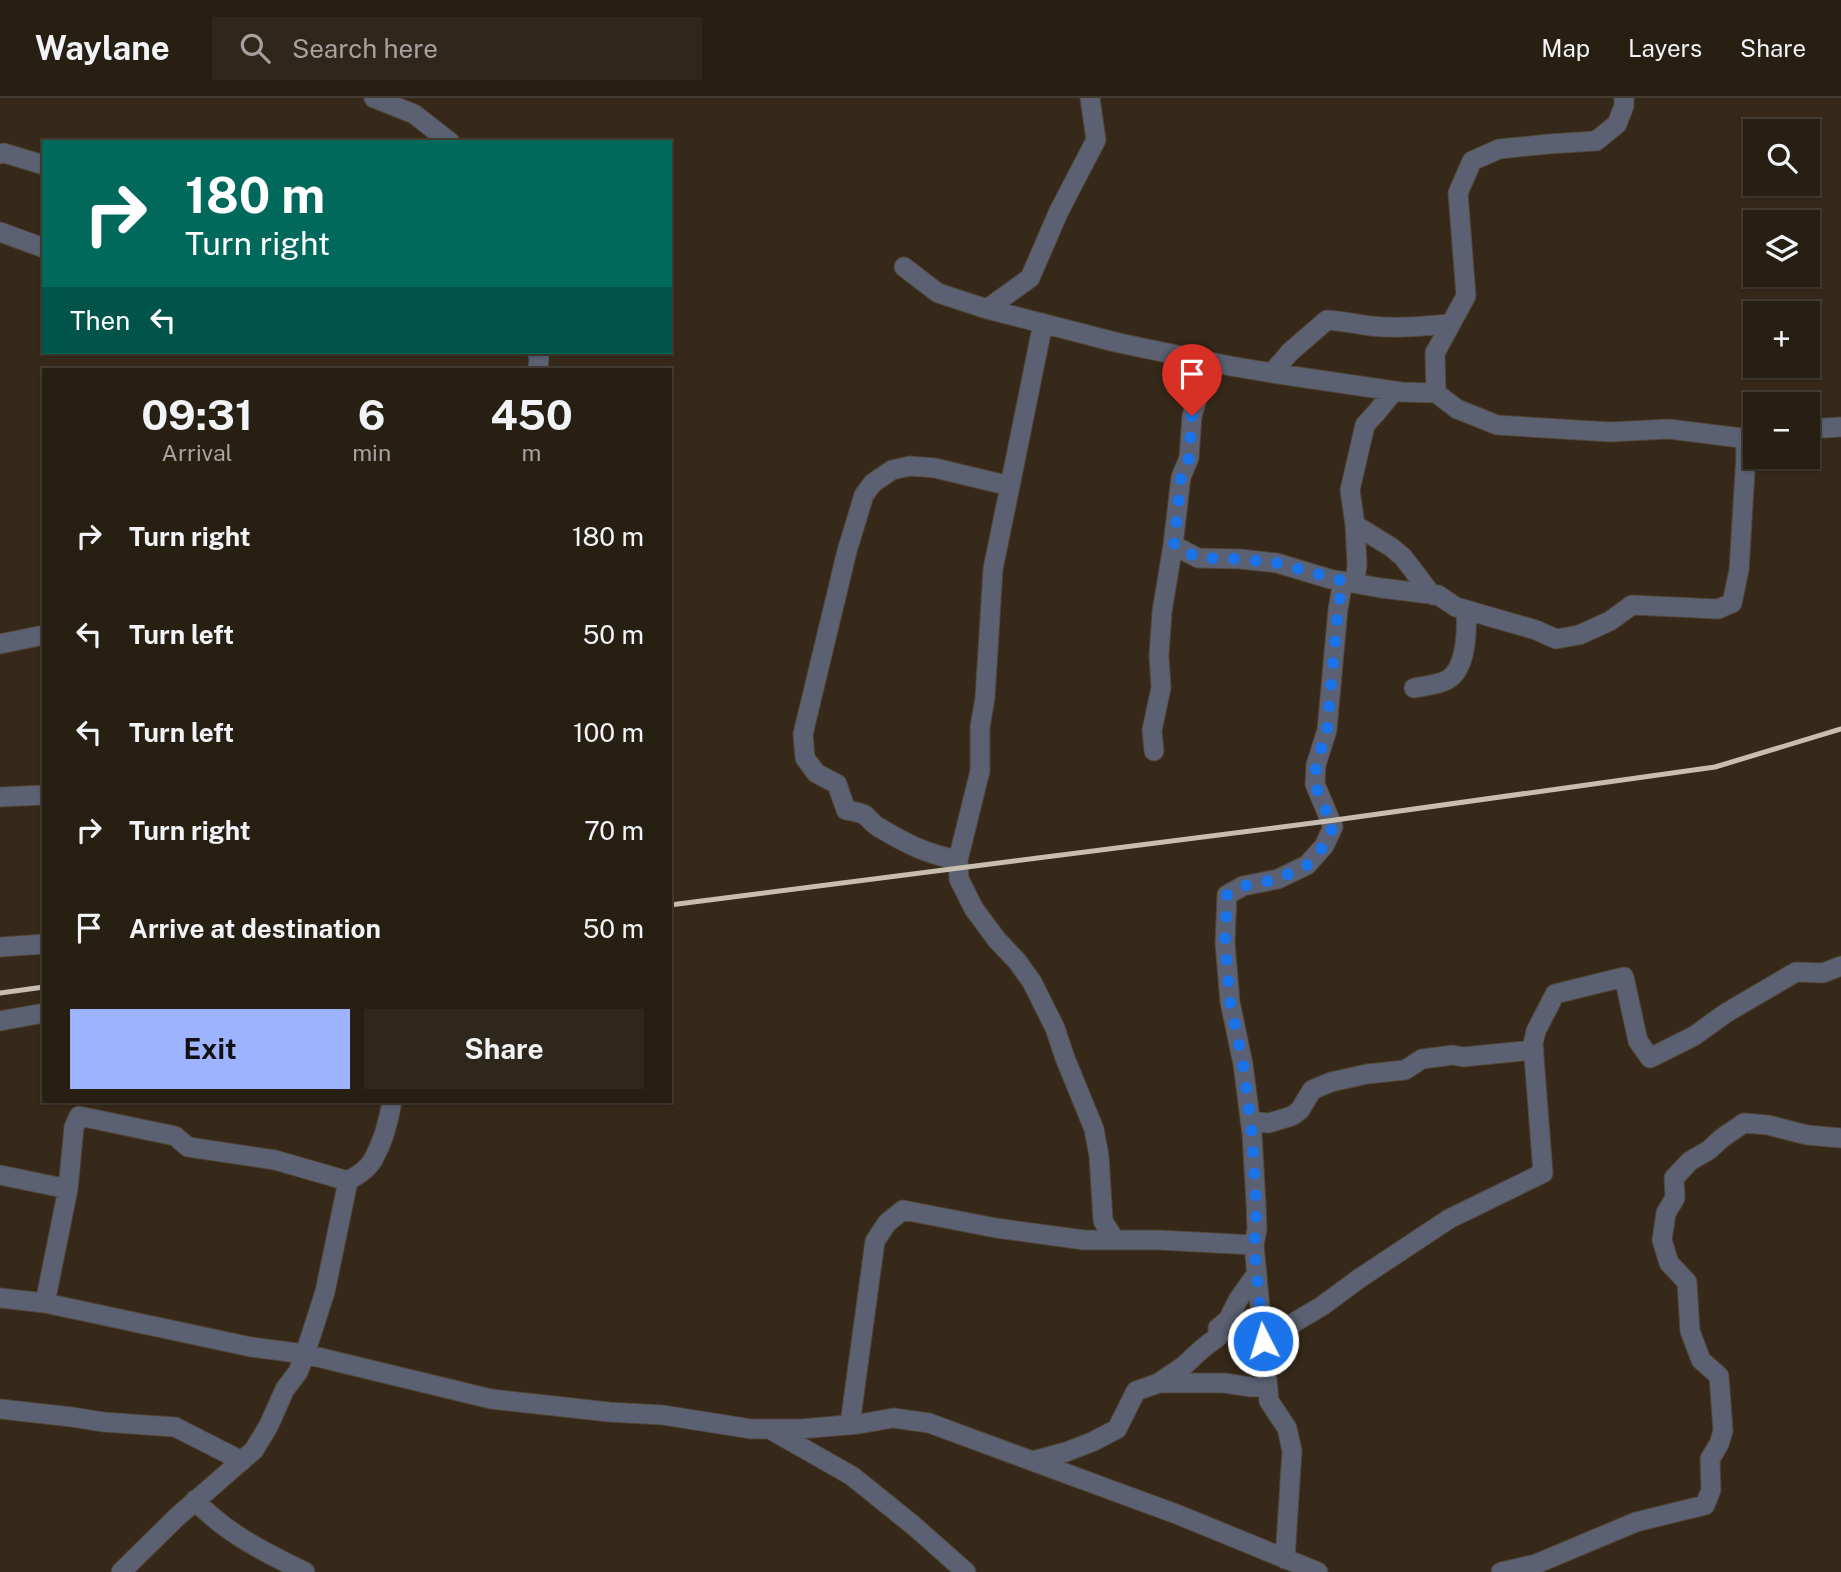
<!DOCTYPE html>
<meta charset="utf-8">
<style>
body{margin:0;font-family:"Public Sans",sans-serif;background:#30271c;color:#f1f3f6;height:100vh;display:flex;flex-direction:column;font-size:26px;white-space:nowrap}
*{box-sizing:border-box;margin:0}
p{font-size:23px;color:#a5a2a0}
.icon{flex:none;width:38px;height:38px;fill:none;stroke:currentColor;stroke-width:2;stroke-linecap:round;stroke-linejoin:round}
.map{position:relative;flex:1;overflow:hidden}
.details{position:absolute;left:42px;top:270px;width:630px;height:735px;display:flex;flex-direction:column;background:#281f13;border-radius:0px;box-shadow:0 2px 5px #0004,0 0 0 2px #443d33}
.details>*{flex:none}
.guide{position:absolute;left:42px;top:42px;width:630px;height:214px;border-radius:0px;box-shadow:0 2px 5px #0004,0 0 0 2px #443d33;background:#00695c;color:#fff;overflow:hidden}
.buttons{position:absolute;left:1743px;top:21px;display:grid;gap:14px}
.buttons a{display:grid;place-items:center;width:77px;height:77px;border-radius:0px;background:#281f13;box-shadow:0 2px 5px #0004,0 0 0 2px #443d33;font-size:35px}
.pin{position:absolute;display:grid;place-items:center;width:60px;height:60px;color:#fff;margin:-72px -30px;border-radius:50% 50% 50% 0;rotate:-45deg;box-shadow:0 0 7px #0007}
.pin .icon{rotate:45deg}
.me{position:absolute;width:77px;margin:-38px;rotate:355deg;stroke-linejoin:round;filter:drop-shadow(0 0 5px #0008)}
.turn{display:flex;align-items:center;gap:24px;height:147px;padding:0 28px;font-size:32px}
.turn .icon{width:91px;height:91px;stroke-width:2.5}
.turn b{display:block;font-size:49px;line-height:60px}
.then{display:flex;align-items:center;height:66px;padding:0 28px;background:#0003;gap:14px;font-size:26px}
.eta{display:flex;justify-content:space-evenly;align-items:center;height:119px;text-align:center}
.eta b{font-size:42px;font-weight:700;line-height:49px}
.action{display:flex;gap:14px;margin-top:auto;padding:14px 28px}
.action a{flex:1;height:80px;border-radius:0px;background:#9eb3fd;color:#111;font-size:28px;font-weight:700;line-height:80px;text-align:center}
.action a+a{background:#30271c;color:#f1f3f6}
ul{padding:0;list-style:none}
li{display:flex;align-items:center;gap:21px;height:98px;padding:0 28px}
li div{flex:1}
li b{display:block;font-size:26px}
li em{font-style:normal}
header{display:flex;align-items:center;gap:42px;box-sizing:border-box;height:98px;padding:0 35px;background:#281f13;border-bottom:2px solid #443d33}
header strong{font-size:33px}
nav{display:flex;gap:38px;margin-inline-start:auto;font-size:24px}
.search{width:490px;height:63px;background:#30271c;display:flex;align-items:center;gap:18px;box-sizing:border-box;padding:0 24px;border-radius:0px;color:#a5a2a0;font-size:26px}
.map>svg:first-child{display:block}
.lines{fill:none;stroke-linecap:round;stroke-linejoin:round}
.minor-casing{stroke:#514535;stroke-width:21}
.minor{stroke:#5b6172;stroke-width:19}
.rail{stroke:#c7bdb1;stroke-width:5}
.route{stroke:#1a73e8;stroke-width:12;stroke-dasharray:0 21.6}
</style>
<header>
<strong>Waylane</strong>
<div class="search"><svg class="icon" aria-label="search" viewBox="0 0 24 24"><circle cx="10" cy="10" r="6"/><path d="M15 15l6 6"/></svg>Search here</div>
<nav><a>Map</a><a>Layers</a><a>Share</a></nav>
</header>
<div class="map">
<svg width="1841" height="1474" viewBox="0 0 1841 1474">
<rect width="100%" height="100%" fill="#362919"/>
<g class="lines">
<!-- minor casing -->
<g class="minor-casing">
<path id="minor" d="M374,0L414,16L450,44
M0,56L4,55L44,67
M0,134L44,150
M904,169L938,195L987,211L1119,245L1230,268L1272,275L1290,254L1327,222C1342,223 1356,226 1371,228C1397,231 1424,228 1450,226
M987,211L1030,180L1059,113L1096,42L1090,0
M1043,225L1010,388L935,370L910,368L892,372L873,385L864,397L847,453L803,636L805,660L816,675L837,686L846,712C851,713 858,714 863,716C869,719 873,727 880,730C907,746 926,756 958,762L959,781L974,811L997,842L1017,863L1032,884L1055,930L1065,960L1094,1031L1099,1058L1103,1123L1115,1142
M537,254L539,260L538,271
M1208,264L1192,318L1189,360L1181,379L1173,447L1198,460L1240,461L1277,465L1330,481L1381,490L1438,497L1456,509L1536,532L1556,541L1579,537L1610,523L1632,507L1718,511L1732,505L1739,472L1746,357L1745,340
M1272,275L1401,294L1436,295L1435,255L1466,198L1458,95L1472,63L1499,51L1548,46L1596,43L1617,26L1624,8V0
M1394,293L1376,315L1365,327L1350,392L1355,427L1391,449L1403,459L1432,497
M1436,295L1457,311L1497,327L1610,334L1669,331L1741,340L1755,338
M1808,331L1841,329
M1355,485L1357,466L1355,427
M0,546L44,537
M1414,590C1424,588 1438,587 1447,582C1467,571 1467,531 1466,512
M1154,653L1152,632L1161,590L1159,557L1162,514L1173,447
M0,699L44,697
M958,762L980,673V629L985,600L993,471L1010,388
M0,849L44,846
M0,923L44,915
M1250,1023L1269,1025L1292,1018L1300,1012L1312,992L1331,984L1367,976L1405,972L1422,961L1453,957L1463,959L1534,952
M0,1077L68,1091
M1254,1147L1257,1131L1256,1105L1252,1036L1243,966L1230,904L1225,845L1227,797L1243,788L1278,781L1307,767L1324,748L1333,729L1315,686L1316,667L1327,632L1338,511L1343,483
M0,1200L45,1205L251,1249L305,1256L491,1301L609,1314L663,1317L751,1331H800L859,1326L893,1320L929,1325L1179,1417L1318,1474
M45,1205L68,1091L74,1029L79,1018L175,1038L188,1049L275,1062L348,1083
M1263,1243L1322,1208L1360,1180L1449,1121L1543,1075L1533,946L1536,933L1555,896L1624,879L1638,943L1650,960L1694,938L1726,915L1796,874L1823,875L1841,868
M1159,1285C1168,1277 1179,1273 1187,1265C1197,1255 1206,1247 1218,1239V1230L1228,1222L1238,1202L1257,1175
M0,1311L72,1319L103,1324L175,1329L242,1363
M850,1326L875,1143L887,1125L903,1112L996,1130L1084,1142H1159L1254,1147L1269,1303L1287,1330L1292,1353L1285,1461
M773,1333L852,1378L914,1428L966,1474
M1033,1363L1066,1354L1092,1344L1117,1331L1136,1293L1159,1285H1224L1251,1289H1267
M195,1402C225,1435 266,1455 305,1474
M121,1474L178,1418L254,1352L269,1327L285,1291L298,1274L305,1256L325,1194L348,1083C357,1078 368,1071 373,1062C383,1044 389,1022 392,1003
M1501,1474L1536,1466L1636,1424L1705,1407L1711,1392L1710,1361L1719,1346L1723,1333L1719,1278L1701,1262L1690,1233L1687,1184L1669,1165L1662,1142L1666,1115L1675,1100L1674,1080L1690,1063L1709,1052L1722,1040L1744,1025L1768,1027L1807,1037L1841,1040"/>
</g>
<!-- minor -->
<use href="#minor" class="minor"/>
<!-- rail -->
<path class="rail" d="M670,807L1328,723L1715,669L1841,631
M0,895L44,889"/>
</g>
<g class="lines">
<!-- route -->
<path class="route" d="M1192,318L1189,360L1181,379L1174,447L1198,460L1240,461L1277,465L1343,483L1338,511L1327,632L1316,667L1315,687L1333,729L1324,748L1307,767L1278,781L1243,788L1227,797L1225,845L1230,904L1243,966L1252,1036L1256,1105V1131L1254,1147L1263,1243"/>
</g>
</svg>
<div class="buttons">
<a><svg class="icon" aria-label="search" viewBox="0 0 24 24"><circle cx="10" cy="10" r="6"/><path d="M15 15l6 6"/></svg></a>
<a><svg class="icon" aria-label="layers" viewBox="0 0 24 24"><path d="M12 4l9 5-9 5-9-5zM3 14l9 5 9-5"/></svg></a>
<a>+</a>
<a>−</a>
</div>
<div class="pin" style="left:1192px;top:318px;background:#d93025"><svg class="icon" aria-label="arrive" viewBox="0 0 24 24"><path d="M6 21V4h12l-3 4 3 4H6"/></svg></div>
<svg class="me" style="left:1263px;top:1243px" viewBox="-20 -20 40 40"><circle r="17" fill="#1a73e8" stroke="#fff" stroke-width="3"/><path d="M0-11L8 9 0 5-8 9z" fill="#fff"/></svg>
<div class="guide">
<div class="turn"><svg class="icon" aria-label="right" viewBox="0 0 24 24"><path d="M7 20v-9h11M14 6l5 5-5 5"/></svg><div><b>180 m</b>Turn right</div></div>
<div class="then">Then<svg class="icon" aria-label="left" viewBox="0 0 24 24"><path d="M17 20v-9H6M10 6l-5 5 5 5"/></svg></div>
</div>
<section class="details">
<div class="eta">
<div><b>09:31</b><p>Arrival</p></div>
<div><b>6</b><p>min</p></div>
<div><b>450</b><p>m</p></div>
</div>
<ul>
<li><svg class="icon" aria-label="right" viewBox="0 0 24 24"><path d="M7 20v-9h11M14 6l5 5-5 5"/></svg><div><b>Turn right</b></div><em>180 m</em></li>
<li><svg class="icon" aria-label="left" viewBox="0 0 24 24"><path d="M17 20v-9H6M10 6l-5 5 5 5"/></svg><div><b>Turn left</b></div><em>50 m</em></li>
<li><svg class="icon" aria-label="left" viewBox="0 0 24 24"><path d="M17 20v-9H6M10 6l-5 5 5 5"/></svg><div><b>Turn left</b></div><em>100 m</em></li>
<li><svg class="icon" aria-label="right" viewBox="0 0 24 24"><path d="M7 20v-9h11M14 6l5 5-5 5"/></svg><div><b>Turn right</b></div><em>70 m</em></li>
<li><svg class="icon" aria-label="arrive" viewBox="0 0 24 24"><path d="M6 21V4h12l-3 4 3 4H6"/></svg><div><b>Arrive at destination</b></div><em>50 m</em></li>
</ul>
<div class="action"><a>Exit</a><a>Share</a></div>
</section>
</div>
